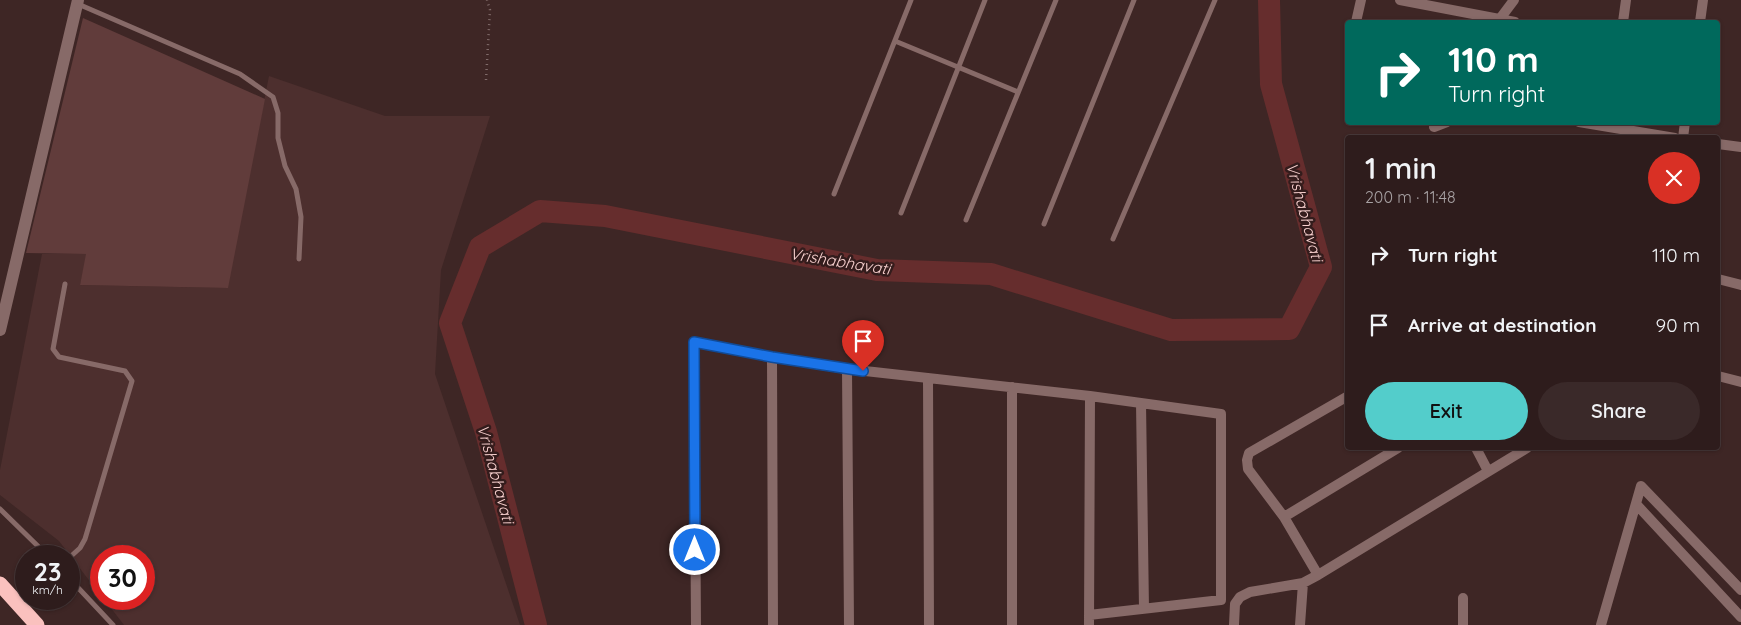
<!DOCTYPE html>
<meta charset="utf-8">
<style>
body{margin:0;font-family:Quicksand,sans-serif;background:#3a2929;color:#f1f3f6;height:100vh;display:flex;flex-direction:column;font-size:19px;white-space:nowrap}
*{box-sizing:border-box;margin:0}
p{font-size:16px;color:#a7a1a3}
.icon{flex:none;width:28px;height:28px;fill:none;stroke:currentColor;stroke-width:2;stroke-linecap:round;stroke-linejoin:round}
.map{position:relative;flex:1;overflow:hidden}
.sheet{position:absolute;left:1345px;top:135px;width:375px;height:315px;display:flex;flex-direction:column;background:#2e1c1c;border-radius:5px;box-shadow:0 1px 4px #0004,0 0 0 1px #493a3b}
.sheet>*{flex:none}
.banner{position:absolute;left:1345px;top:20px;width:375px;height:105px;border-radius:5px;box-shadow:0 1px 4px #0004,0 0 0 1px #493a3b;background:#00695c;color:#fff;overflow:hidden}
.speed{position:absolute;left:15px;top:545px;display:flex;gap:10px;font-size:25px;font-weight:700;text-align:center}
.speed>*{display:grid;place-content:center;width:65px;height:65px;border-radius:50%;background:#2e1c1c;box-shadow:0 1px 4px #0004,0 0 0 1px #493a3b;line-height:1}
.speed small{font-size:12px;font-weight:400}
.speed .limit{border:8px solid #d22;background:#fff;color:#111}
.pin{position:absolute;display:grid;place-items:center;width:42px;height:42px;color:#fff;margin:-51px -21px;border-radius:50% 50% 50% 0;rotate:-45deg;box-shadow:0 0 5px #0007}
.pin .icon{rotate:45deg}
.me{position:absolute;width:55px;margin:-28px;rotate:0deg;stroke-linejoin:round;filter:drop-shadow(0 0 4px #0008)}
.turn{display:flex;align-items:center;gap:18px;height:105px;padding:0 20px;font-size:22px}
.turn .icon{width:65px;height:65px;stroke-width:2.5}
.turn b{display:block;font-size:35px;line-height:42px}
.round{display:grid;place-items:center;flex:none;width:52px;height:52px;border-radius:26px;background:#3a2929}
.headline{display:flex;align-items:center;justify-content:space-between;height:85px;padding:0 20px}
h1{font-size:30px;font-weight:600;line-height:38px}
.button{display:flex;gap:10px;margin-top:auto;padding:10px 20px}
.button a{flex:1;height:58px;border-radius:30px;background:#53cdcb;color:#111;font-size:20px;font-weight:600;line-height:58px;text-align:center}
.button a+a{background:#3a2929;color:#f1f3f6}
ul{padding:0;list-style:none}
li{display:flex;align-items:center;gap:15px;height:70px;padding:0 20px}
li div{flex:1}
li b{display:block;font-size:19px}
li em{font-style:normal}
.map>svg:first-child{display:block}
.built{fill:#4d2f2e}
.green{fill:#613c3b}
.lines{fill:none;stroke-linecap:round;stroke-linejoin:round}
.river{stroke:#662d2d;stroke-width:22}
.path{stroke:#806b6a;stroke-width:2.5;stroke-dasharray:1 4;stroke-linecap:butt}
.service{stroke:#876a68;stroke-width:5}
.minor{stroke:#876a68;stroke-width:10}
.tertiary{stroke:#876a68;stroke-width:12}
.motorway{stroke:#fac1be;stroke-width:15}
.route-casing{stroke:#114b97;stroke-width:12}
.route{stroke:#1a73e8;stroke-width:9}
.labels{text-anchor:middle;stroke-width:5;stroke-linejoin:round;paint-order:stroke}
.water-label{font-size:16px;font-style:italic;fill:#f9d1cf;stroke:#331c1c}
</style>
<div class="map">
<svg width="1741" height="625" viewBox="0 0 1741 625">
<rect width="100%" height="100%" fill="#3e2625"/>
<!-- built -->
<path class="built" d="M269,76L385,116H490L441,270L435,374L520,625H124L104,599H144V556H101V596L59,541L0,495V470L42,254H87L80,285L227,288Z"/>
<!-- green -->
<path class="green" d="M83,18L265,99L228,288L80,285L86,254L26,253Z"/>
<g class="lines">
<!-- river -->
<path class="river" d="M536,625L486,432L450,323L480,247L540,211L605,216L877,270L991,274L1171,330L1289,329L1321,267L1271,84L1269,0"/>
<!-- path -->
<path class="path" d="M486,80L490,10L487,0"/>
<!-- service -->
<path class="service" d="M78,4L240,74L273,97L278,113V138L285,166L296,189L301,217L299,259
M895,41L1018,92
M834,194L911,0
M901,213L985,0
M966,220L1056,0
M1044,224L1134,0
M1113,239L1215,0
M65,284L53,349L59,357L125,371L132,381L85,539L80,548L69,558
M0,509L48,556
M69,578L113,625"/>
<!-- minor -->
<path class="minor" d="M1400,0L1515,22
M1499,20L1514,0
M1356,22L1361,0
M1623,22L1626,0
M1700,22L1703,0
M1579,122L1675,138
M1434,127L1447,122
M1683,138L1685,122
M1718,144L1741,147
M1718,279L1741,285
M1718,376L1741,382
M928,378L929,625
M1012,387V625
M1141,403L1144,609
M1476,448L1488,471
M1636,504L1741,617
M1284,517L1398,448
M1318,575L1284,517L1248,469L1247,460L1249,453L1348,396
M1463,598V625
M1089,615L1221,600V414L1090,396
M696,625L694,342L772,357
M773,625L772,357L847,369
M849,625L847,369L1090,396L1089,625
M1234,625L1235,604L1240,597L1250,592L1303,583L1318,575L1527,448
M1300,625L1303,583
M1601,625L1641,486L1741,590"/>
<!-- tertiary -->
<path class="tertiary" d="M0,330L78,0"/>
<!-- motorway -->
<path class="motorway" d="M0,584L37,625"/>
</g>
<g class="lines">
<!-- route casing -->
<g class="route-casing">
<path id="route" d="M695,550L694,342L772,357L863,371"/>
</g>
<!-- route -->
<use href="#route" class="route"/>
</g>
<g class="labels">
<!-- water labels -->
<g class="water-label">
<text transform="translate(1305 212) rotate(75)" y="6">Vrishabhavati</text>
<text transform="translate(840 261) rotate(9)" y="6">Vrishabhavati</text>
<text transform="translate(496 474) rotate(75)" y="6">Vrishabhavati</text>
</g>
</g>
</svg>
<div class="speed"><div>23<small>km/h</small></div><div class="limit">30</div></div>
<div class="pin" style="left:863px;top:371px;background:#d93025"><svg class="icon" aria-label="arrive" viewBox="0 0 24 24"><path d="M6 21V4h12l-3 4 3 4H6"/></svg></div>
<svg class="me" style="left:695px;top:550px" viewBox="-20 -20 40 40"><circle r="17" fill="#1a73e8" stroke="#fff" stroke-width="3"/><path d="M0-11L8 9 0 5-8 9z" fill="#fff"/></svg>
<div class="banner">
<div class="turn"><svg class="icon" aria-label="right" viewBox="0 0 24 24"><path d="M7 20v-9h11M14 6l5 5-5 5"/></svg><div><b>110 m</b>Turn right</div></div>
</div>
<section class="sheet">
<div class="headline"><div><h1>1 min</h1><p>200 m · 11:48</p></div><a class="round" style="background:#d93025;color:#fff"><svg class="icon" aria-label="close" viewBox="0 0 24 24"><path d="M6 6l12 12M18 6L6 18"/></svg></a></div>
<ul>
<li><svg class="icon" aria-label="right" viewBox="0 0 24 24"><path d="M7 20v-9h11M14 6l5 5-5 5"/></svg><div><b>Turn right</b></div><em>110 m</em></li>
<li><svg class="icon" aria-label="arrive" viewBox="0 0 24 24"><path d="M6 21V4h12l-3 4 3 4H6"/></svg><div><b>Arrive at destination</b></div><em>90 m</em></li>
</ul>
<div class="button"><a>Exit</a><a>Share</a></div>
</section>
</div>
